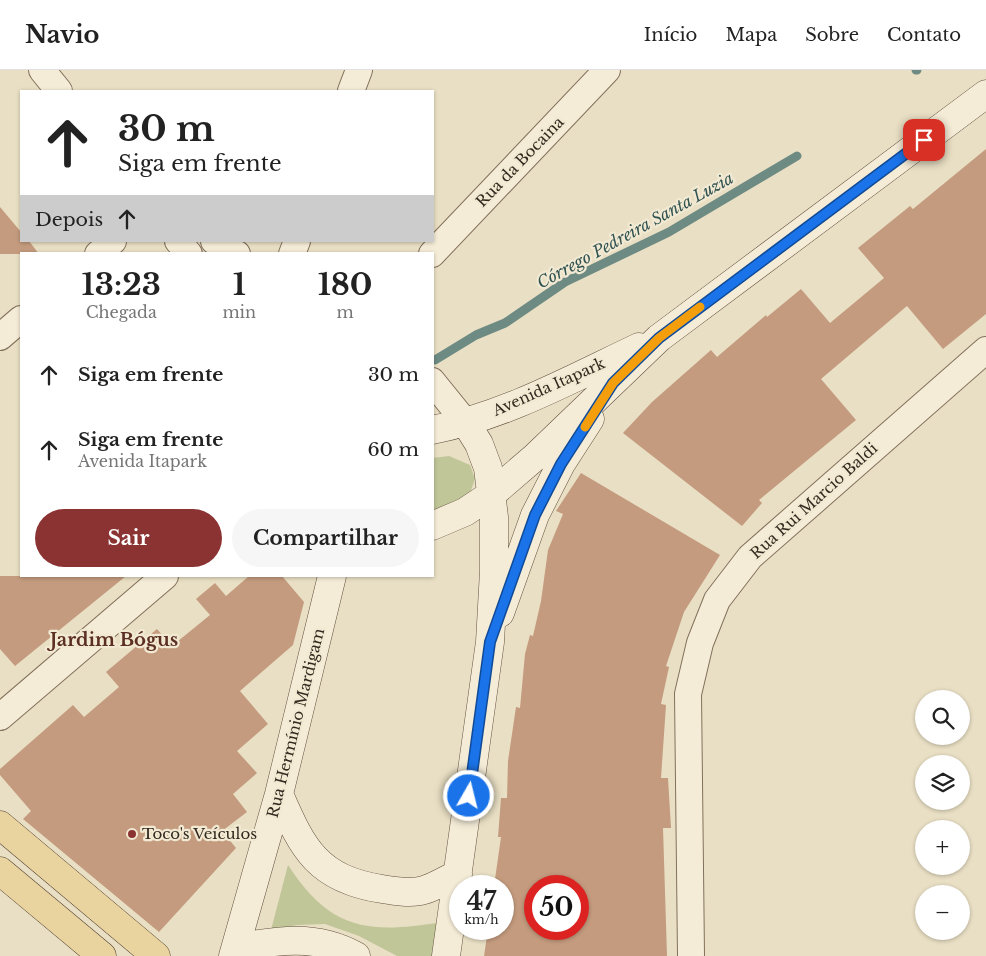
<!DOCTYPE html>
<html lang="pt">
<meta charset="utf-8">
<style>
body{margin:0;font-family:"Libre Baskerville",serif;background:#f6f6f6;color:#222;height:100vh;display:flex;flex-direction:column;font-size:19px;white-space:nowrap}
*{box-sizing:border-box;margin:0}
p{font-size:16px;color:#767676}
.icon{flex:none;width:28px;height:28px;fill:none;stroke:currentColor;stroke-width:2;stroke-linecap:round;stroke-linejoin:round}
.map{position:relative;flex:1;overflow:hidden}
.details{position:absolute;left:20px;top:182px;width:414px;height:325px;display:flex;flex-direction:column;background:#fff;border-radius:0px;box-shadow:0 1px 4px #0004}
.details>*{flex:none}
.top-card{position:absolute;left:20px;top:20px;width:414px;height:152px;border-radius:0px;box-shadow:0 1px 4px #0004;background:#fff;color:#222;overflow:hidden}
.tools{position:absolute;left:915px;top:620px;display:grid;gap:10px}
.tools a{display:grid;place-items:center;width:55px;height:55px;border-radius:50%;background:#fff;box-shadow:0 1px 4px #0004;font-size:25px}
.speed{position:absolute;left:449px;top:805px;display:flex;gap:10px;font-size:25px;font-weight:700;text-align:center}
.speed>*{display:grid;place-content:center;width:65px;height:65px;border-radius:50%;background:#fff;box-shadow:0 1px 4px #0004;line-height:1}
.speed small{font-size:12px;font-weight:400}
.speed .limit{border:8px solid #d22;background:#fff;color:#111}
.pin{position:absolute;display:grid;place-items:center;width:42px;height:42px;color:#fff;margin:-21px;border-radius:10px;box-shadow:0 2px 8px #0006}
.me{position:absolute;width:55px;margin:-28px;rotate:8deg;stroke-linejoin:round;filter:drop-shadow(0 0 4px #0008)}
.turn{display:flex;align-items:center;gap:18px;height:105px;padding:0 15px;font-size:22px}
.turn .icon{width:65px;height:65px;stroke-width:2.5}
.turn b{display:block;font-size:35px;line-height:42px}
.then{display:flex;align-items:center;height:48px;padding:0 15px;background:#0003;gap:10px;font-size:19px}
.eta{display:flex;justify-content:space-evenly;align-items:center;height:85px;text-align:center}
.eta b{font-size:30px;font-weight:700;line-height:35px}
.cta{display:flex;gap:10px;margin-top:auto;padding:10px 15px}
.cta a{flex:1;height:58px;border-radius:30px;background:#8b3232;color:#fff;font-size:20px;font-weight:700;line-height:58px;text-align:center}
.cta a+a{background:#f6f6f6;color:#222}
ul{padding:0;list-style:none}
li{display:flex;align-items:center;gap:15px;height:75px;padding:0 15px}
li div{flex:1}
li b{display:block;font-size:19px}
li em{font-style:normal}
header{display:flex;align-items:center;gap:30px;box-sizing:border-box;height:70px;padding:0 25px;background:#fff;border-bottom:1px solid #e0e0e0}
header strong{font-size:24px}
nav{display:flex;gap:28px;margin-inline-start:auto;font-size:18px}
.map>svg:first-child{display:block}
.green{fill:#c1c699}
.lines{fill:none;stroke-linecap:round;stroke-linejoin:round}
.stream{stroke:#6d8a83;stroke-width:9}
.building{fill:#c49b7e;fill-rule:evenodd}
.street-casing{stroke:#82715c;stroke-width:28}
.secondary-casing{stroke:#645240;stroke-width:29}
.primary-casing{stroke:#503f30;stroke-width:29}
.street{stroke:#f5ecd7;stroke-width:26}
.secondary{stroke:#f5ecd7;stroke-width:28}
.primary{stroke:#e9d39f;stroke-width:28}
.route-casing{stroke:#114b97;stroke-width:12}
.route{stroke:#1a73e8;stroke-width:9}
.slow{stroke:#f59e0b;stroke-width:9}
.poi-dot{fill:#8b3232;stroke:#f2e9d3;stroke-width:2}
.labels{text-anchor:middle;stroke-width:4.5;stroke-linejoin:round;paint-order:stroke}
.street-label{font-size:15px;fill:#34291f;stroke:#f2e9d3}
.poi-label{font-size:15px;fill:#34291f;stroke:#f2e9d3;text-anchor:start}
.water-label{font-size:16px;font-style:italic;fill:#305250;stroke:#f2e9d3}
.quarter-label{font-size:18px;font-weight:bold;fill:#5c2f23;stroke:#f2e9d3}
</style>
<header>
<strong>Navio</strong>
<nav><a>Início</a><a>Mapa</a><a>Sobre</a><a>Contato</a></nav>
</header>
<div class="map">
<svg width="986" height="886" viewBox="0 0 986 886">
<rect width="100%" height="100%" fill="#e9dfc4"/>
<!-- green -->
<path class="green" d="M449,386L470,395L475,409L469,426L433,448L432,388Z
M288,795C331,861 369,864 442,852L436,886H397L359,866L325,854L297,855L271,860Z"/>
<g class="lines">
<!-- stream -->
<path class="stream" d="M916,0H917
M435,290L476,265L505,253L565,212L669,162L797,86"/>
</g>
<!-- building -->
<path class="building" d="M986,79V244L943,279L907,236L821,309L856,350L759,430L762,433L742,456L623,363L652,332L711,280L717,287L766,245L767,247L801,219L830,253L884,208L858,178L910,136L913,139Z
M0,137L21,162V171H29L39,184H0Z
M581,403L720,485L684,542L666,596L669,597L661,634L666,635L661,708H668L671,758H663L667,886H484L488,859H502V816H494L501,767H498L501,728H507L508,691L516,637L520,638L525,584L530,565L533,566L541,531L548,480L563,444L556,441ZM535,816H578V859H535Z
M0,506H126L15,596L0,579Z
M249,506H282L304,532L293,575L240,621L268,654L237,681L257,703L233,724L247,742L222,761L236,778L159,862L23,749L31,741L0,705V699L73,635L84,647L119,617L106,602L157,559L172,576L210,545L196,529L215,513L226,526Z"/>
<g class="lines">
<!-- street casing -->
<g class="street-casing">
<path id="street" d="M42,0L59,21
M351,21L359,0
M178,171L189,184
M214,171L237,184
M98,184L113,171
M292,184L297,171
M432,184L607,0
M0,267L21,249
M432,311L466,353
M0,647L165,506
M691,886L688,624L700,573L717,530L750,487L986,280"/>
</g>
<!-- secondary casing -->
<g class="secondary-casing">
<path id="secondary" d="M432,360C505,346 573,308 639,277
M432,456L465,442L492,424L535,387L659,268L986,24
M500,543L535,445L561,394L590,349
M279,724C303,780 318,809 382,819C394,821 412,824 424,820C435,817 447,809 458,804
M236,878C277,870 317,864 356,886
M233,886L279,724L332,506
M446,886L490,572L494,501V447L488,398L479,374L466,353"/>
</g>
<!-- primary casing -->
<g class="primary-casing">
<path id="primary" d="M0,755L156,886
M0,801L102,886"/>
</g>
<!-- street -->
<use href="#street" class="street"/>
<!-- secondary -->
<use href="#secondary" class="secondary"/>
<!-- primary -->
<use href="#primary" class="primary"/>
</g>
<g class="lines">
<!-- route casing -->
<g class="route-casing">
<path id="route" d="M469,726L490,572L535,445L561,394L613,313L659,268L924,70"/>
</g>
<!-- route -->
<use href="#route" class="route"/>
<!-- slow -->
<path class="slow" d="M585,357L613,313L659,268L700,237"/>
</g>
<!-- markers -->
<circle class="poi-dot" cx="132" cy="764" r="5"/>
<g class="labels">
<!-- street labels -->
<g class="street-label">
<text transform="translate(520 92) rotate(-46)" y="5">Rua da Bocaina</text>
<text transform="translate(549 317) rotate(-24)" y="5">Avenida Itapark</text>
<text transform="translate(814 431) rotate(-42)" y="5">Rua Rui Marcio Baldi</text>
<text transform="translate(296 653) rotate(-76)" y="5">Rua Hermínio Mardigam</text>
</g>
<!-- poi labels -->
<g class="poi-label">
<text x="142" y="769">Toco's Veículos</text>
</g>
<!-- water labels -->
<g class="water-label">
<text transform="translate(635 160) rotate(-29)" y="6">Córrego Pedreira Santa Luzia</text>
</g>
<!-- quarter labels -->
<g class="quarter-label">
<text x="114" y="576">Jardim Bógus</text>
</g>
</g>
</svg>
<div class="tools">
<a><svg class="icon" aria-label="search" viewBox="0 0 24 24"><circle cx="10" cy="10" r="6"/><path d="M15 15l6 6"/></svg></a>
<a><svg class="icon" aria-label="layers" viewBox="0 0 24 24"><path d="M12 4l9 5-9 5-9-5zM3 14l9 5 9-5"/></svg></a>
<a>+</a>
<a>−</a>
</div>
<div class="speed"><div>47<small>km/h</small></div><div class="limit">50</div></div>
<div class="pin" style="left:924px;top:70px;background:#d93025"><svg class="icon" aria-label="arrive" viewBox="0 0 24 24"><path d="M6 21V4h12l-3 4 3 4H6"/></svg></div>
<svg class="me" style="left:469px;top:726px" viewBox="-20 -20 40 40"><circle r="17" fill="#1a73e8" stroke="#fff" stroke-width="3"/><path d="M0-11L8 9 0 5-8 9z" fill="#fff"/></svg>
<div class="top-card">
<div class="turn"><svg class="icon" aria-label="ahead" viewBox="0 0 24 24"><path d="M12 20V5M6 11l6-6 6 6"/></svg><div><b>30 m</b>Siga em frente</div></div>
<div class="then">Depois<svg class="icon" aria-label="ahead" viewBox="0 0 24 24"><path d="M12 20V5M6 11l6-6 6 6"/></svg></div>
</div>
<section class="details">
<div class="eta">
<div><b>13:23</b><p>Chegada</p></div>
<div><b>1</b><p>min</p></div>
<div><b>180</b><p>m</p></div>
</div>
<ul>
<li><svg class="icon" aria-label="ahead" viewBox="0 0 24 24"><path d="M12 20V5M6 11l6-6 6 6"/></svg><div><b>Siga em frente</b></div><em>30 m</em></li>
<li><svg class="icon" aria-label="ahead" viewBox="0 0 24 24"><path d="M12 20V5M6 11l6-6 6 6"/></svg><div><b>Siga em frente</b><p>Avenida Itapark</p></div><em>60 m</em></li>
</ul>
<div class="cta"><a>Sair</a><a>Compartilhar</a></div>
</section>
</div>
